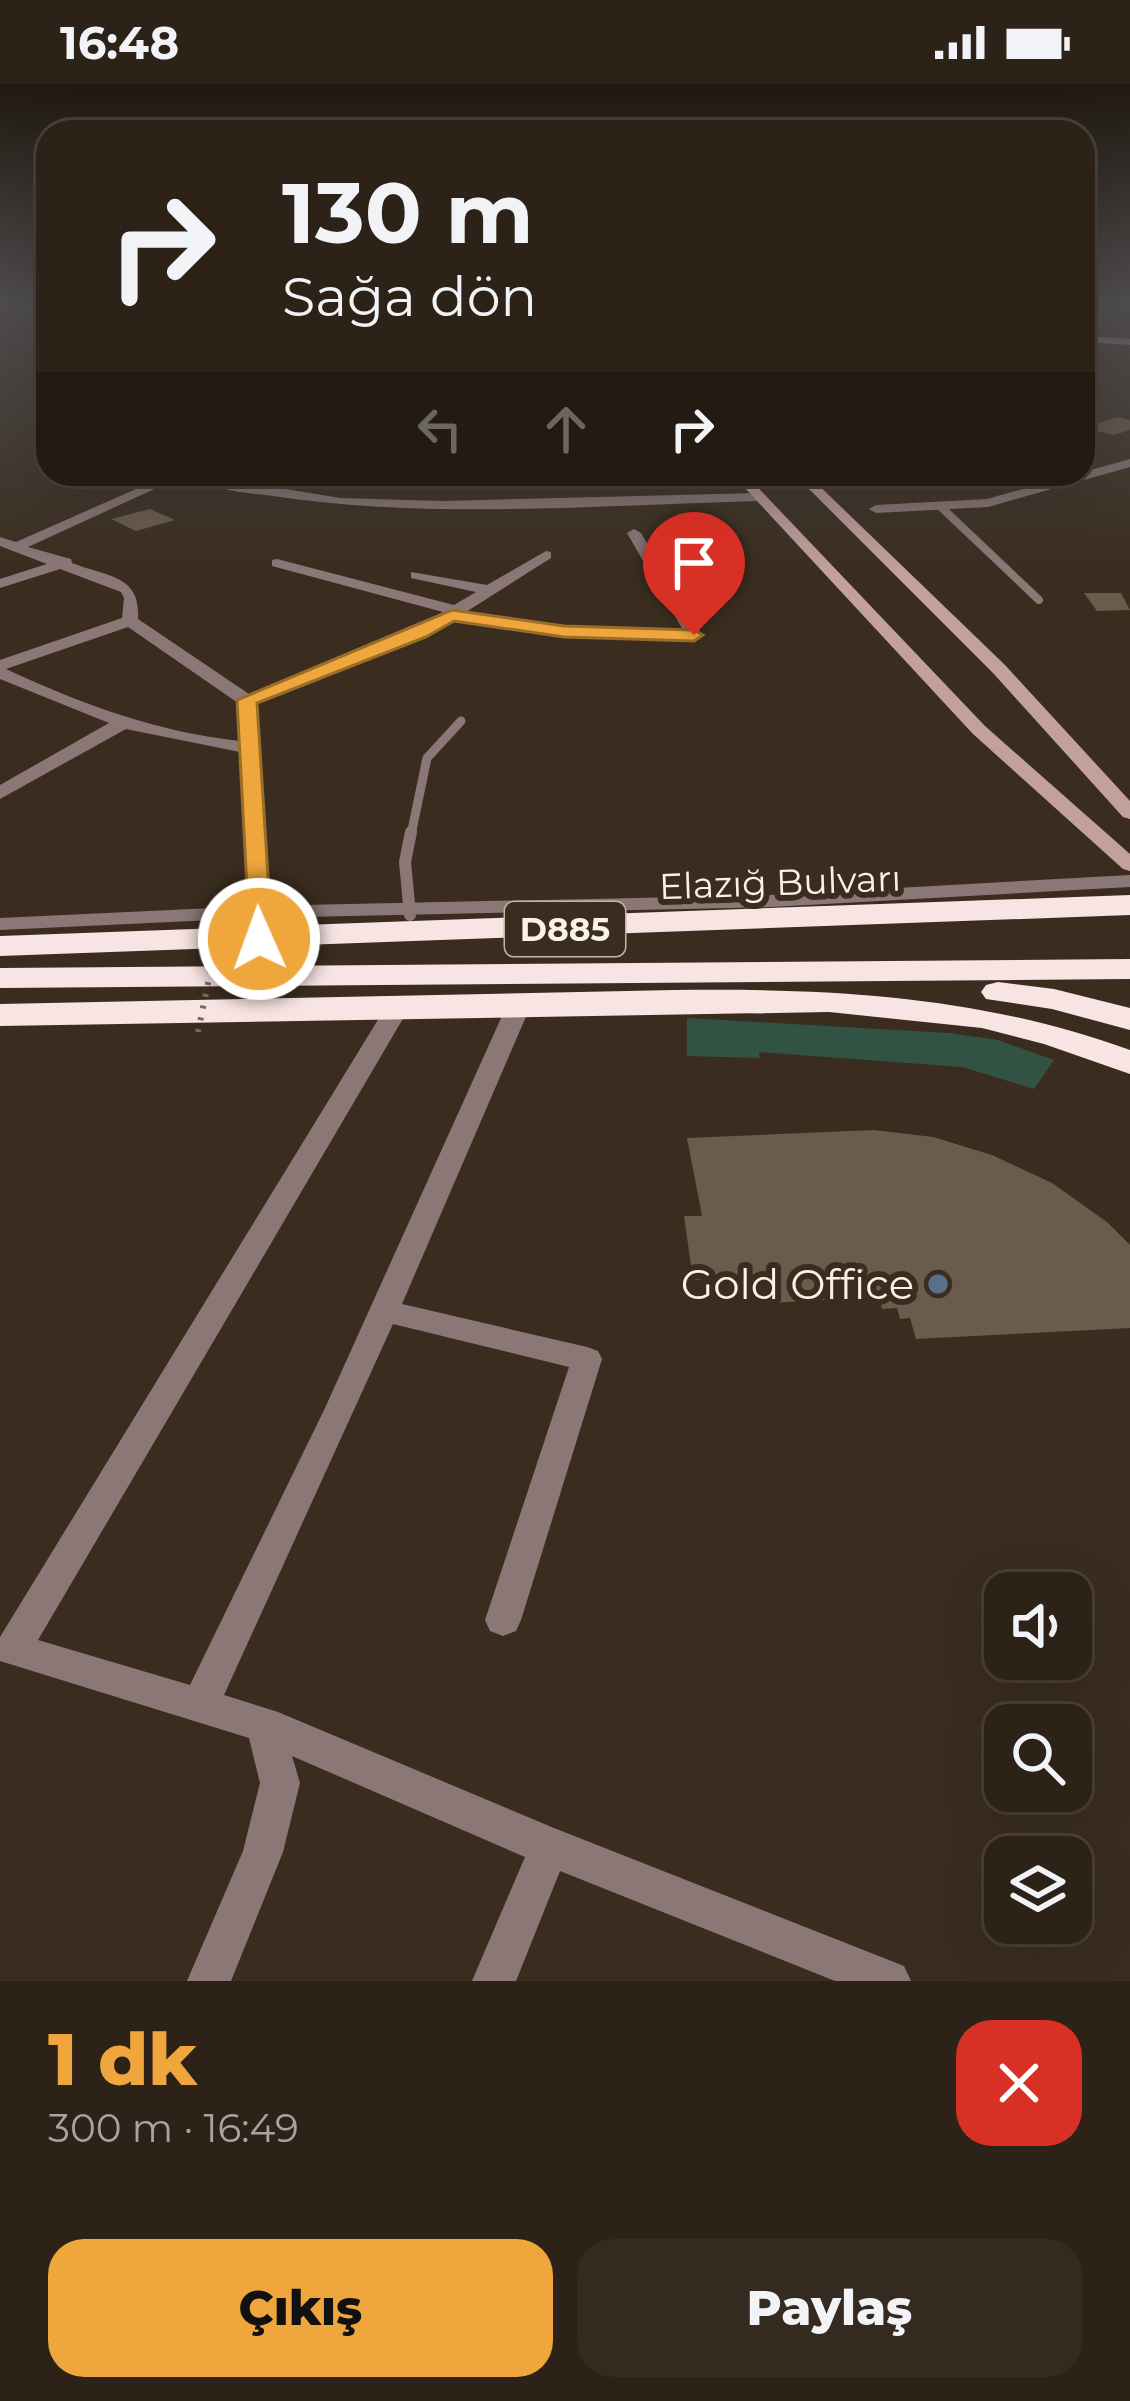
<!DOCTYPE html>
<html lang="tr">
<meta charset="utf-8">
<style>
body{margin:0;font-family:Montserrat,sans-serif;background:#342a20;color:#f1f3f6;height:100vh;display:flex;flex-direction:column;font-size:45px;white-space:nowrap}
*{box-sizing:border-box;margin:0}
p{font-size:39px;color:#a6a4a1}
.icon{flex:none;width:66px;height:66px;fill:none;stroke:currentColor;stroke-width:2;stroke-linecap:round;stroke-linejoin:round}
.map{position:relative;height:1897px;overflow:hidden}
.sheet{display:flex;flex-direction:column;background:#2c2217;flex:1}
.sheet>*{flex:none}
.hud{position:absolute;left:36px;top:36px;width:1059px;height:366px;border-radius:36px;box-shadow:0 12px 48px #0002,0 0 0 3px #483f36;background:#2c2217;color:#f1f3f6;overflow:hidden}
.tools{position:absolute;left:984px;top:1488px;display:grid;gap:24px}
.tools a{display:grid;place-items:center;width:108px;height:108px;border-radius:24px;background:#2c2217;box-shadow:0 12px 48px #0002,0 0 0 3px #483f36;font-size:60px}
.pin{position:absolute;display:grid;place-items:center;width:102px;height:102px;color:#fff;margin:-123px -51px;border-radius:50% 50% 50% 0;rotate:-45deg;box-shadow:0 0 12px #0007}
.pin .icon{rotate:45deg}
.me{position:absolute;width:132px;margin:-66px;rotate:358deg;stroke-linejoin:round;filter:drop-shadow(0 0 9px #0008)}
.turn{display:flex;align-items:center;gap:42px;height:252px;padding:0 48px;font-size:54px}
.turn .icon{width:156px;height:156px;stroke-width:2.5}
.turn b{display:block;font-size:84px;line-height:102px}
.lanes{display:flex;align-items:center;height:114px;padding:0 48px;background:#0003;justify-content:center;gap:60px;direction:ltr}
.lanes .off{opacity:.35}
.round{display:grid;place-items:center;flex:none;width:126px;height:126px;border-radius:36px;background:#342a20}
.overview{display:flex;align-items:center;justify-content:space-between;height:204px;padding:0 48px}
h1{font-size:72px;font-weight:800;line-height:90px;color:#efa73d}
.button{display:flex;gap:24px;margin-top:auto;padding:24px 48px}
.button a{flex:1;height:138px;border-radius:36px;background:#efa73d;color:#111;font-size:48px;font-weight:800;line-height:138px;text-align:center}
.button a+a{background:#342a20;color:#f1f3f6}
.status{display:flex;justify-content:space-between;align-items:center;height:84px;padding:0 60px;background:#2c2217;direction:ltr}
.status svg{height:33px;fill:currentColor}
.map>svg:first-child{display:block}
.green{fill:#325343}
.building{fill:#6a5c4c}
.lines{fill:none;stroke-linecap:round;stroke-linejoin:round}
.lane-far2{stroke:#8c7777;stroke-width:8}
.lane-far1{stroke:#8c7777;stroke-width:9}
.lane{stroke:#8c7777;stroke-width:12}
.street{fill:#8c7777;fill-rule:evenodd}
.secondary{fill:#c1a09e;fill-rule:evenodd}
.highway{fill:#f8e4e3;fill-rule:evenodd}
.path-bridge{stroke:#766a5e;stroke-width:6;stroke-dasharray:3 9;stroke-linecap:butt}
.route{fill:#efa73d;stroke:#9b6d28;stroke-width:3}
.service-dot{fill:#5c6f8a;stroke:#3a2d1f;stroke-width:4.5}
.labels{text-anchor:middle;stroke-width:12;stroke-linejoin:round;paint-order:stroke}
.shield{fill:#3a2d1f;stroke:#c0b6ac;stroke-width:3}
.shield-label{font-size:33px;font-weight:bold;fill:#faf1e8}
.street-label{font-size:36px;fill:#faf1e8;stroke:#3a2d1f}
.near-poi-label{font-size:42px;fill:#faf1e8;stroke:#3a2d1f;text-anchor:end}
</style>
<div class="status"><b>16:48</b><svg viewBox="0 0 49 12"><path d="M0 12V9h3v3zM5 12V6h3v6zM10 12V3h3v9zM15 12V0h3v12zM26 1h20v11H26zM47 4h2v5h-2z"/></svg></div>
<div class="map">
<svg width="1130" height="1897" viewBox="0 0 1130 1897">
<rect width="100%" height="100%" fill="#3a2d1f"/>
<!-- green -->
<path class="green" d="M687,934L949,949L998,956L1054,976L1034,1005L962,983L759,968L760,974L687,972Z"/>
<!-- building -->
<path class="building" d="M1117,333L1130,336V346L1114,351L1085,344Z
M330,390H403L375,404L322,394Z
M150,425L175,436L136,447L111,435Z
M1084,509H1121L1130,526L1097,527Z
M874,1046L933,1053L992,1071L1052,1099L1107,1138L1130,1161V1244L916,1255L910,1234L900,1235L897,1224L882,1225L879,1213L771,1219L763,1190L693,1196L684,1132H702L687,1054Z"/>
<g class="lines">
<!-- lane-far2 -->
<path class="lane-far2" d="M942,424L1039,516"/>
<!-- lane-far1 -->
<path class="lane-far1" d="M411,751L427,674L461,637"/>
<!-- lane -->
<path class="lane" d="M410,831L405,778L411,748
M0,840L258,828L771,817L1130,797"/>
<!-- street -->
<path class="street" d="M1130,375V383L988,423L876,429L869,425L876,421L987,415Z
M170,390H187L28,463L71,475L72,479C108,493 141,491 138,535L249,610L413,546L443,528L272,482V476L277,475L454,521L476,508L411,494V488L487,501L546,467L551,468V474L466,528L564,542L683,546L627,449L634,445L641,449L702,551L694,556L564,552L452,536L425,552L256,620L270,855L267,860H251L240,668L126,645L0,715V701L109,639L0,595V576L122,534L124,514L121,508L60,485L0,504V495L47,480L0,462V453L16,458ZM128,543L238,619L240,657C157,648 81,620 6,585Z
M196,390L340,414L443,417L759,409L766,413L759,417C598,421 433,436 273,412C247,408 216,409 196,390Z
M399,914L411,921L38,1556L190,1601L325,1324L507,921L519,914L527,916L531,921L402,1220L587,1263L598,1267L602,1275L521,1536L516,1547L503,1552L490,1547L485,1536L569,1283L393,1240L224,1611L278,1628L554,1744L904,1882L911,1897H835L560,1787L516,1897H472L525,1773L292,1672L300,1699L283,1768L231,1897H187L243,1767L260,1699L249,1654L0,1577V1553L387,921Z"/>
<!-- secondary -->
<path class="secondary" d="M1083,252L1130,255V261L1083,258Z
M732,390H745L985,642L1130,770V787L1123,785L973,650Z
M794,390H807L1005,581L1130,717V735L1123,733L993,589Z"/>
<!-- highway -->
<path class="highway" d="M1130,811V831L0,872V852Z
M1130,875V895L0,904V884Z
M998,898L1054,905L1130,924V946L1052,925L986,915L981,908L986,901Z
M674,906C832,904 981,912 1130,966V990L1044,960L982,944L829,928L0,942V920Z"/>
<!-- path-bridge -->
<path class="path-bridge" d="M198,948L220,841"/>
</g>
<!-- sky -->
<linearGradient id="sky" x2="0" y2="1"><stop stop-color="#201911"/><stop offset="0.45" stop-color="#4f4c4d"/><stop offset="1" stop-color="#4f4c4d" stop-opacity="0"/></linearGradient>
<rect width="1130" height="488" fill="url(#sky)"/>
<!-- route -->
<path class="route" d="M452,526L564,542L694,546L703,551L694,557L564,553L454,537L426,553L257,619L272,855L259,863L250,860L237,616Z"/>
<!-- markers -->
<circle class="service-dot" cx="938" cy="1200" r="12"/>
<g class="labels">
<!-- shield labels -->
<rect class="shield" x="505" y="818" width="120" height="54" rx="9"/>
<g class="shield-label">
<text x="565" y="857">D885</text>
</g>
<!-- street labels -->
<g class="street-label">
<text transform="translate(780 798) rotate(-2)" y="13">Elazığ Bulvarı</text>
</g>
<!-- near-poi labels -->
<g class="near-poi-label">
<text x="914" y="1215">Gold Office</text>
</g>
</g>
</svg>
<div class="tools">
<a><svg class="icon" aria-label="sound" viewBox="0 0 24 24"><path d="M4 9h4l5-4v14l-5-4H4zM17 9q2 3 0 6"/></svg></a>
<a><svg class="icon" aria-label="search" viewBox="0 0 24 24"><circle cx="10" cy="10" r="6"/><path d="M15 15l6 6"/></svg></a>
<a><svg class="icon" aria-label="layers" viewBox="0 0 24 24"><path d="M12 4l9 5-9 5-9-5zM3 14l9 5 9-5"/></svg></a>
</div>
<div class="pin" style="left:694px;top:551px;background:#d93025"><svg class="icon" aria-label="arrive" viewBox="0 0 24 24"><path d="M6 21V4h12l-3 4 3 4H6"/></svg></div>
<svg class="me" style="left:259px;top:855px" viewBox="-20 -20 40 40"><circle r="17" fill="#efa73d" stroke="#fff" stroke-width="3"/><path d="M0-11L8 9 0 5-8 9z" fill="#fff"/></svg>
<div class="hud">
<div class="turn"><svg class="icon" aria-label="right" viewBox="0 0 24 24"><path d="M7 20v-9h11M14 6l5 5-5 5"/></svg><div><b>130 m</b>Sağa dön</div></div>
<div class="lanes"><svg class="icon off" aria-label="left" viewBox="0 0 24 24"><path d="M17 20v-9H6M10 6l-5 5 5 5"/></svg><svg class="icon off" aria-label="ahead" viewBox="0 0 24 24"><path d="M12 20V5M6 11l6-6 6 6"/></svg><svg class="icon" aria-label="right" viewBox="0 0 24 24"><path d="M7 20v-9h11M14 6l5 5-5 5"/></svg></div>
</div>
</div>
<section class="sheet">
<div class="overview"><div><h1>1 dk</h1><p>300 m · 16:49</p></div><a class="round" style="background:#d93025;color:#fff"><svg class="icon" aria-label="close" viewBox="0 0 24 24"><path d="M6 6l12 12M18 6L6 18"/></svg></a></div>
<div class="button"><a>Çıkış</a><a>Paylaş</a></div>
</section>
